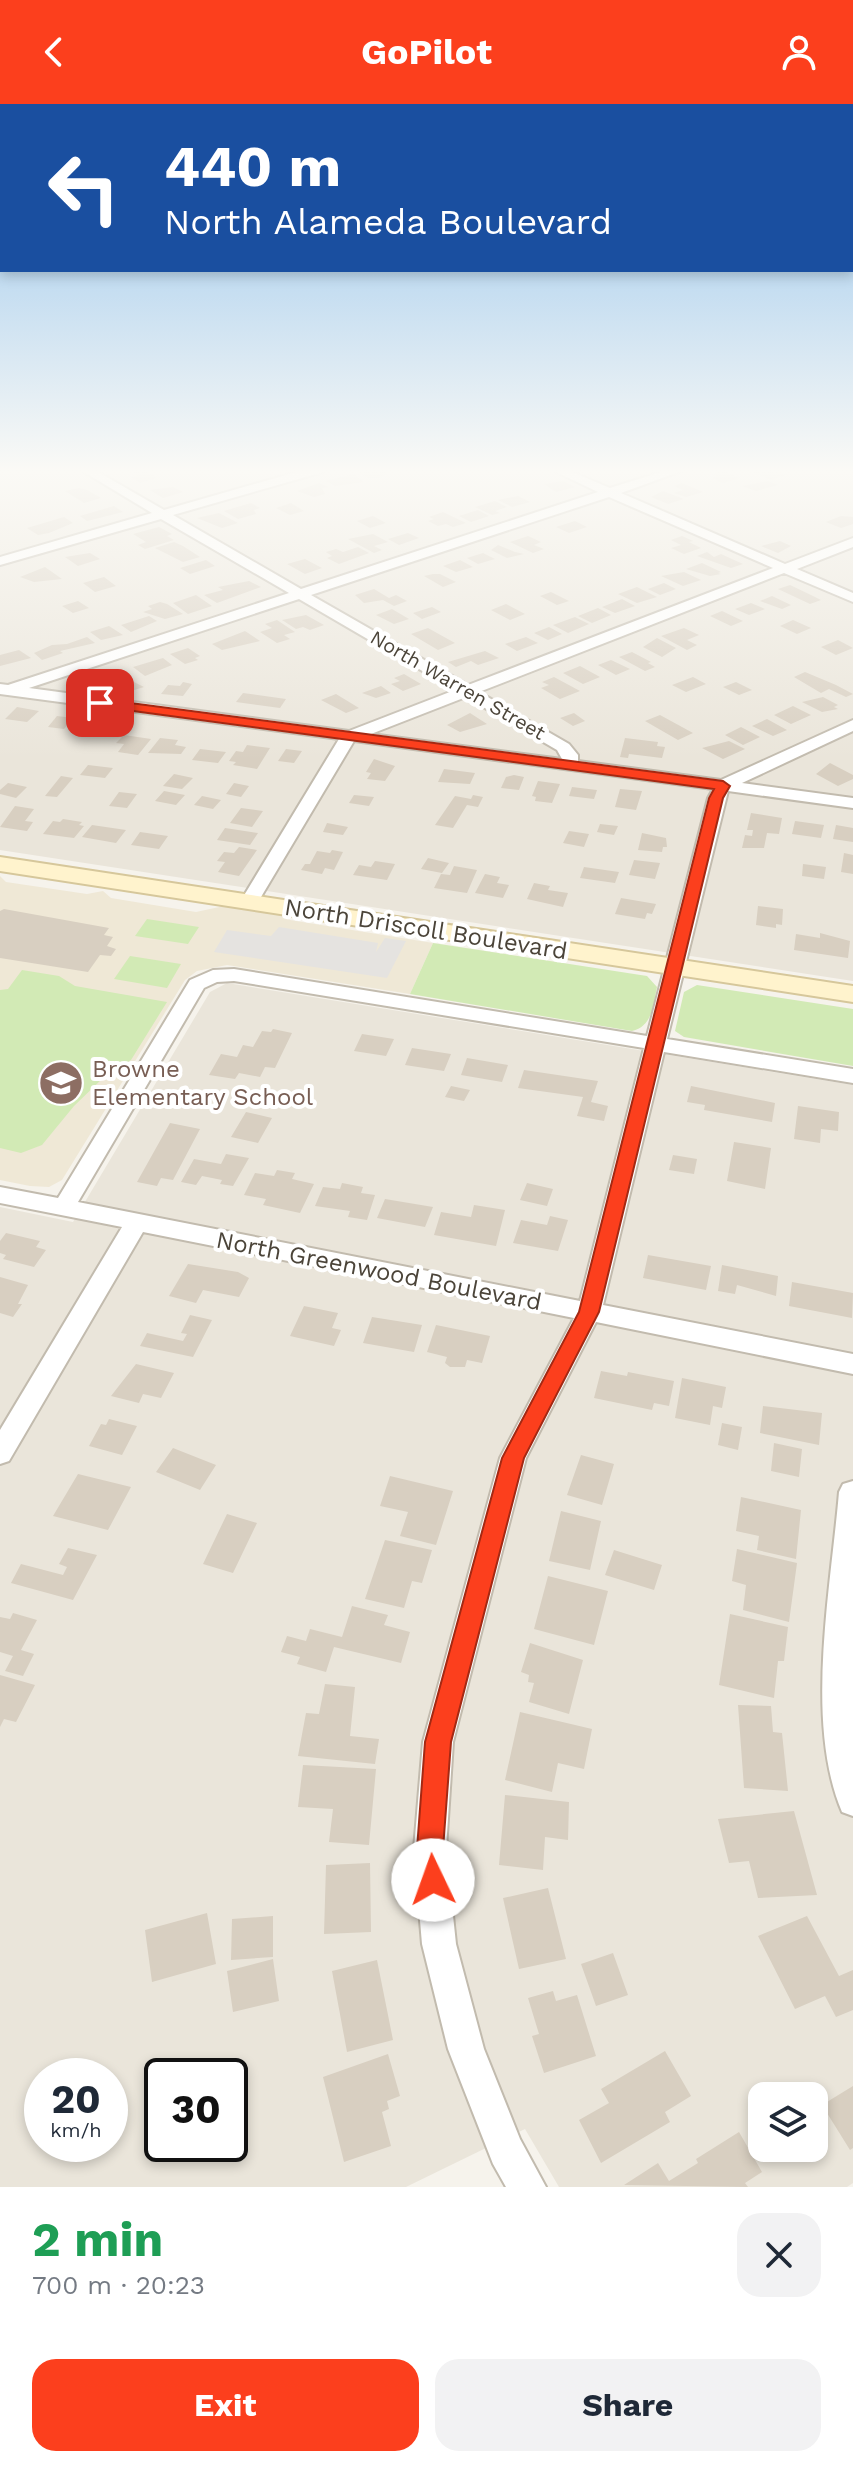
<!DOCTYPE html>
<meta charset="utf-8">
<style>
body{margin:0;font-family:"Work Sans",sans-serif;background:#f2f2f3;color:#1f2937;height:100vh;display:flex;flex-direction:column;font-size:30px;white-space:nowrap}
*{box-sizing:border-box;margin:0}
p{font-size:26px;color:#747a83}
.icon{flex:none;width:44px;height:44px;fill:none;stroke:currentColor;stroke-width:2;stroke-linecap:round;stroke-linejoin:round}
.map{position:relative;height:2083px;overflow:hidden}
.panel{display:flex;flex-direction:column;background:#fff;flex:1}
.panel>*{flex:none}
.top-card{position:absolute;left:0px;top:0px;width:854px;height:168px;box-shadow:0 4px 12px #0003;background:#1a4fa0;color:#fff;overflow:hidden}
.fabs{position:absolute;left:748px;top:1978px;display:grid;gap:16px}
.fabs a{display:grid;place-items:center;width:80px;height:80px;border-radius:16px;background:#fff;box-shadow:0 4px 12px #0003;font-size:40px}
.speed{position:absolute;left:24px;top:1954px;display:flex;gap:16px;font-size:40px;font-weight:700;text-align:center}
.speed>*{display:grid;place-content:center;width:104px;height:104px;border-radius:50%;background:#fff;box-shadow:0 4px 12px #0003;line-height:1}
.speed small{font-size:20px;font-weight:400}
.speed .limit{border:4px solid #111;border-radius:12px;background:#fff;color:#111}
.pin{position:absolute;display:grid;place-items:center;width:68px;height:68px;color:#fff;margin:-34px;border-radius:16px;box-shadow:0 4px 12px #0006}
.me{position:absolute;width:88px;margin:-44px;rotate:357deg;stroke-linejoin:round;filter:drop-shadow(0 0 6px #0008)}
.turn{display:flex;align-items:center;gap:28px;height:168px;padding:0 32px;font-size:36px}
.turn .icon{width:104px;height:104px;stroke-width:2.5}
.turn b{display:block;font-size:56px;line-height:68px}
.round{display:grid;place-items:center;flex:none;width:84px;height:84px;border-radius:24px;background:#f2f2f3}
.head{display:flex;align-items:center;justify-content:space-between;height:136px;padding:0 32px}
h1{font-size:48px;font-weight:700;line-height:60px;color:#1e9e55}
.cta{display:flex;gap:16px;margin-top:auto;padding:16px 32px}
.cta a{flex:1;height:92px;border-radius:24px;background:#fc3f1d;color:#fff;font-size:32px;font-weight:700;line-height:92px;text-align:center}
.cta a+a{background:#f2f2f3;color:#1f2937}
header{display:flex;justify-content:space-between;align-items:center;height:104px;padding:0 32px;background:#fc3f1d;color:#fff;font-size:36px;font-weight:700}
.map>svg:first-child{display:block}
.residential{fill:#eae5da;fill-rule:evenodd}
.education{fill:#efe8d6}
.green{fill:#d2eab5}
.parking{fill:#e5e3e0}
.building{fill:#d8cfc1}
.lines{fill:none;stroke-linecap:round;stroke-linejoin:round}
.street-casing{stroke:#c2bbae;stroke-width:4}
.secondary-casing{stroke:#d6c79b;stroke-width:4}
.street{fill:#fff;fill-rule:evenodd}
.secondary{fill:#fff3cd;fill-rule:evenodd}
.route{fill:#fc3f1d;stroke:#a42913;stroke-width:2}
.labels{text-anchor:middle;stroke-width:8;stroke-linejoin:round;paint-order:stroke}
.far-street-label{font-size:20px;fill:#4b4439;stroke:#fff}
.street-label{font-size:24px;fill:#4b4439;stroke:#fff}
.education-label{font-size:24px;fill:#785e54;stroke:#fff;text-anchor:start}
</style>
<header><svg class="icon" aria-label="back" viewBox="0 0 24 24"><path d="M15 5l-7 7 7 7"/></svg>GoPilot<svg class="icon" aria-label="person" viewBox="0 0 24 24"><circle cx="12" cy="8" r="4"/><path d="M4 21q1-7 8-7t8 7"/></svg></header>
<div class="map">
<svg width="853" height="2083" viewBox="0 0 853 2083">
<rect width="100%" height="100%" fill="#f6f3ec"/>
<!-- residential -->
<path class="residential" d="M0,365H853V877L0,746Z
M227,879L853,981V2079L847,2083H559L525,2025L406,2083H0V1103L73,1118L210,888ZM42,1972H110V2040H42ZM162,1972H230V2040H162ZM762,1992H814V2044H762Z"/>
<!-- education -->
<path class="education" d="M0,772L6,778L87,790L103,787L111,794L196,808L224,802L280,811L290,816L433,839L410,890L227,861L197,867L185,876L62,1076L49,1083L30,1082L0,1076Z"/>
<!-- green -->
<path class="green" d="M147,815L199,823L188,840L135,832Z
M433,839L647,872L657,883C653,901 653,922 632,927L410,890Z
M130,852L181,860L167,884L114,875Z
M22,866L59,872L75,882L167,898L131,956L104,973L74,1002L42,1041L21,1049L0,1044V886L8,885Z
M697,881L853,905V962L684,933L675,927L684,888Z"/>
<!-- parking -->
<path class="parking" d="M279,823L378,839L376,848L385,834L406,837L387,874L214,848L227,826L271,832Z"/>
<!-- building -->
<path class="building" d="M144,365L157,374L140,379L131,373L138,371L132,368Z
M374,365H387L391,367L378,374H369L359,369Z
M758,365H768L785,371L771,376L750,367Z
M723,367L739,374L723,379L712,374L717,372L712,370Z
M353,370L364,378L335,382L326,377Z
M563,377L575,383L556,388L544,380Z
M768,377L778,381L756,387L742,382Z
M319,379L328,383L322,384L325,390L314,393L297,387Z
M682,379L703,388L686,393L674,389L683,386L674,382Z
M173,383L183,388L163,394L150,386Z
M79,384L87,386L101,394L84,399L65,387Z
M663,387L684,395L668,400L651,393Z
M518,392L530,398L512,403L498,396Z
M495,397L507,403L495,407L500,409L492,411L475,403Z
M251,399L260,404L254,406L256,410L238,415L224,407Z
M291,399L304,407L290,411L276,404Z
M114,402L123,408L87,417L80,412Z
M478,406L489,412L471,418L459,412Z
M443,408L466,419L453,423L446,420L438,422L428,417L434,415L429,413Z
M219,409L238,419L222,424L197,414Z
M373,412L386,419L370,424L357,417Z
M841,412L853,413V420L841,424L826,418Z
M64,413L73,419L49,429L38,431L27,424Z
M575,417L587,423L569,429L556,423Z
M159,423L172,430L167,432L174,436L145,445L138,441L146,438L133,430Z
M408,429L419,434L399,441L388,435Z
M373,430L388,438L374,442L382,446L374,449L348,435Z
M528,432L541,438L534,441L544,445L533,449L510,438Z
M682,432L693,437L689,438L701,444L684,450L671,444L681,441L671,436Z
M780,437L791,442L778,449L761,442Z
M174,438L183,442L200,453L183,458L155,444Z
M498,441L515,448L524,450L507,454L491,446Z
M358,443L369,449L339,460L327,454L332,452L326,448L336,445L343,448Z
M707,448L714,453L721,450L743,460L731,464L697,452Z
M90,449L100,455L78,462L65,453Z
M483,449L495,455L478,460L467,454Z
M305,455L322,464L305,470L287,460Z
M206,456L215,462L190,470L180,464Z
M460,456L473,463L456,468L443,462Z
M702,459L721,468L718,469L721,470L710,472L686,465Z
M45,463L62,475L34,478L20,473Z
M684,468L701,476L683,482L661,472Z
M433,470H440L456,478L443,483L424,472Z
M104,473L116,482L95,488L83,479Z
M249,477L261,483L217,499L204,491L223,486L218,483Z
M664,479L676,485L660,491L648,485Z
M790,481L811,491L821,496L810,500L778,485Z
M637,483L657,493L637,499L618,490Z
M374,485L389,494L396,491L407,497L394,502L383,496L364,499L355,491Z
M551,488L569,497L557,501L540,492Z
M196,491L212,502L188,510L173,499Z
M772,492L791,501L782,505L760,497Z
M622,495L635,502L615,509L602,503Z
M78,497L89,504L73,509L62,502Z
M160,498L167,500L183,510L165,515L143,508L152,505L148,502Z
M751,499L765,505L749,511L735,505Z
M506,500L525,510L510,516L491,506Z
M432,503L441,508L422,515L413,509Z
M598,504L611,511L592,519L578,512Z
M392,505L409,515L394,520L376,511Z
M722,507L743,517L731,522L710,512Z
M306,511L324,521L310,526L303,523L296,525L282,516Z
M149,512L157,517L131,528L121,521Z
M575,513L589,520L568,529L553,521Z
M277,516L295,528L284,531L290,535L277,539L260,528L272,524L265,520Z
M793,516L811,524L797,530L780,522Z
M109,522L123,531L101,536L90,528Z
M549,523L562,530L548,536L534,529Z
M428,524L455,539L438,546L411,530Z
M684,524L699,531L687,536L697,541L687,546L661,532Z
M245,527L260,537L222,546L212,540Z
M87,533L95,539L60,547L63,549L42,556L34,549L52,541L67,540Z
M526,533L538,539L517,547L505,540Z
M657,534L676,544L662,553L643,543Z
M838,536L853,544L836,551L821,543Z
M188,544L200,552L195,554L198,556L185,560L170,550Z
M19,546L31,554L0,562V551Z
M485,547L499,554L478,561L471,557L456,563L448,558Z
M632,548L651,558L648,559L655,563L645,567L619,553Z
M163,554L172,561L145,572L133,563Z
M611,556L630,565L616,571L598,561Z
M580,562L600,573L583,580L563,569Z
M122,568L133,575L130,576L144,583L128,588L119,580L110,583L98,574L107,569Z
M805,568L836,581L853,590L846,593L829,585L821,589L794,573Z
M404,570L421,580L403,587L391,580L400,577L394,574Z
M554,573L580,587L560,595L541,584L549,581L542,578Z
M693,573L706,580L686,588L672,581Z
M183,578L192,580L183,592L161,590L168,581L180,582Z
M736,578L752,586L739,591L723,583Z
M381,582L391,589L376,594L362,589Z
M243,589L286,595L280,604L236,598Z
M336,590L359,604L346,609L321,596Z
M823,593L838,601L834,603L838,605L822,608L802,598Z
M793,602L811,611L791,620L774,611Z
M17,603L39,607L27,618L5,615Z
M470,609L487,620L460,628L447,621Z
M574,609L585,617L573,622L560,614Z
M660,611L693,629L678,636L645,617Z
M57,612L73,614L64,625L48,623Z
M767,615L787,626L773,632L752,622Z
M89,619L110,622L103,631L81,629Z
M741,623L760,633L743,641L725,631Z
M124,631L151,635L138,651L118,648L124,640L116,639Z
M160,634L178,636L175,641L186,643L181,650L148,649Z
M625,634L658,638L657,642L665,643L662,654L629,650L628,654L620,653Z
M729,637L745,645L723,655L702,644Z
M247,641L270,644L257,665L233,661L236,658L229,657L236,647L243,648Z
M200,645L226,648L218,659L192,656Z
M286,645L302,647L294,659L278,657Z
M374,655L395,662L385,677L367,675L371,669L366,668Z
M830,659L853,671V675L838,682L816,670Z
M88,661L113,664L105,674L80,671Z
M444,665L475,669L470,680L438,678Z
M174,670L193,674L182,685L163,682Z
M514,671L524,673L519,686L501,684L506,673Z
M61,672L73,674L57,693L45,692Z
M538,677L560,680L552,699L535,697L536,693L532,692Z
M8,679L27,683L16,694L0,690V686Z
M234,679L249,682L241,693L226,690Z
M572,683L597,686L594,695L569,692Z
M620,685L642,687L636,706L615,703Z
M164,687L185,691L176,701L155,697Z
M119,688L137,690L127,704L109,702Z
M354,691L374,693L369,702L349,699Z
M473,691L483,693L478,703L467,701L453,724L435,721L455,692L471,695Z
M202,692L221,696L213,705L194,701Z
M15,702L34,705L25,717L33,718L27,727L0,723Z
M241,704L263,707L252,723L230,719Z
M751,709L782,714L779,730L767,729L764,744H742L745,731L752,732L753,726H747Z
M63,715L82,718L79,721L84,722L74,734L43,730L53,717L60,718Z
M795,717L824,721L821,734L792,730Z
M327,719L348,723L343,731L323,728Z
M600,720L618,722L614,731L597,728Z
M92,721L126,726L116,739L82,733Z
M836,721L853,724V738L833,735Z
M225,724L258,729L250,741L217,736Z
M569,727L589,730L584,743L563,739Z
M140,728L168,732L159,745L131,741Z
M642,729L666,734L667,743H663L662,748L638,746Z
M239,743L257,746L239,772L218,768L225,758L217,757L224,748L234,749Z
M332,746L343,748L334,766L325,764L322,770L301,766L305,760H310L317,747L330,749Z
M844,749L853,751V770L841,768Z
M428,754L449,759L442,769L421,765Z
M634,756L660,759L655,775L629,771Z
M375,757L395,760L387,776L353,771L359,761L371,763Z
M803,760L826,763L824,775L802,772Z
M454,762L477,766L467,789L434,784L441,770L450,771Z
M584,763L619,768L615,779L580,774Z
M485,770L500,773L497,779L509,781L503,794L475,789Z
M534,779L550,782L548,786L568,789L563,803L527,795Z
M621,794L656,800L652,810L647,809L645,815L615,810Z
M758,802L783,805L782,821L776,820V824L756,821Z
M4,805L109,824L104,831L113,833L107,842L116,845L111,852L100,851L88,868L0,854V807Z
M820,829L850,837L848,854L794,846L796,830L820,834Z
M273,925L292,929L275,964L265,963L260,973L239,969L235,975L209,971L221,950L237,953L243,941L253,943L262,927L271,928Z
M362,930L394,935L386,952L354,947Z
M412,944L451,950L444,967L405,961Z
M467,954L508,961L502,978L461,971Z
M524,966L598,977L591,998L608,1002L604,1017L577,1012L583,993L518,984Z
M451,982L470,986L464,997L445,993Z
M691,982L775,999L772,1018L704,1006L705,1001L687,998Z
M798,1002L839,1008L838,1027L821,1025L820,1039L794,1035Z
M246,1008L272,1014L258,1039L231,1033Z
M170,1019L200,1025L173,1076L161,1074L157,1082L137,1078Z
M734,1038L771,1044L765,1085L727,1077Z
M226,1050L249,1054L233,1082L220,1080L222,1076L202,1072L196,1081L181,1078L194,1055L221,1060Z
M673,1051L697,1055L694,1070L669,1066Z
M277,1066L295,1069L292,1075L314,1080L300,1109L263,1101L266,1095L244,1091L255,1069L274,1072Z
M342,1079L363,1083L361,1089L375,1091L367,1116L348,1113L350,1107L315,1102L323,1083L340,1085Z
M527,1079L553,1085L547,1102L520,1096Z
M385,1095L433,1103L425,1123L377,1114Z
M474,1101L505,1106L496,1142L434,1131L441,1108L471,1113Z
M550,1112L568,1116L558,1147L513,1139L521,1116L547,1121Z
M6,1129L40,1137L36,1143L46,1146L34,1163L3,1155L6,1151L0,1149V1137Z
M648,1151L711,1162L706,1186L643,1174Z
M188,1160L238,1168L249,1174L239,1193L203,1186L196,1199L169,1192Z
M722,1161L778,1172L776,1192L737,1181L735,1190L718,1187Z
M0,1173L28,1181L18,1200H22L13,1213L0,1209Z
M792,1178L853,1189L852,1214L789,1202Z
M304,1202L338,1209L332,1224L341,1226L334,1242L290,1232Z
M190,1211L212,1216L193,1253L140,1242L147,1229L183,1237L187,1230L181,1229Z
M372,1213L422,1221L414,1248L363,1239Z
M436,1221L490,1232L482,1259L467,1256L465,1263H450L445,1259L447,1253L427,1248Z
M136,1260L174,1269L161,1294L143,1290L139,1299L111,1292Z
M601,1267L627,1272L628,1268L674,1277L669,1302L654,1299L652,1306L594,1294Z
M682,1274L726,1283L722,1304L713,1302L710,1321L675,1314Z
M763,1302L822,1309L819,1341L760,1329Z
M109,1315L137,1322L122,1351L89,1342L101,1320L106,1321Z
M722,1319L742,1323L738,1346L718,1341Z
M774,1339L802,1345L799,1373L771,1367Z
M173,1344L216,1361L200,1386L156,1368Z
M581,1351L614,1360L602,1401L567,1391Z
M78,1370L131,1383L108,1426L53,1412Z
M390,1372L453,1387L436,1441L400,1432L408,1408L380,1402Z
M741,1393L801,1406L796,1455L757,1446L759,1432L736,1427Z
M561,1407L601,1417L590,1466L549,1457Z
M227,1410L257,1419L233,1469L203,1460Z
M385,1436L432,1446L422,1479L412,1477L404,1504L365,1495Z
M68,1444L97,1451L73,1496L11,1479L21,1460L63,1471L67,1463L59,1460Z
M737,1445L797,1459L789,1518L743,1506L746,1481L732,1477Z
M614,1446L662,1461L654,1486L605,1471Z
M548,1472L608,1487L594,1541L534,1525Z
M352,1502L388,1511L384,1521L410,1528L401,1559L334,1543L326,1568L297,1560L300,1553L281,1548L287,1532L306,1537L310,1525L342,1533Z
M13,1509L37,1516L21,1546L34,1550L23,1572L5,1567L13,1552L0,1548V1513L10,1515Z
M730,1510L788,1523L784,1557H778L774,1594L719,1581Z
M530,1539L583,1556L569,1610L529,1598L534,1579L528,1578L529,1571L521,1568Z
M0,1571L35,1581L16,1618L4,1615L0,1623Z
M325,1580L355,1583L350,1632L379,1635L375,1660L298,1652L306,1609L319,1610Z
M738,1601L771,1602L773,1628L782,1629L788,1687L744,1684Z
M520,1608L592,1625L584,1665L558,1659L552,1688L505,1676Z
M303,1661L376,1665L369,1741L329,1738L333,1705L298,1703Z
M505,1691L569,1698L568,1736L545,1733L543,1766L499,1761Z
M794,1707L817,1791L758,1794L749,1757L729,1759L718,1715Z
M370,1759L371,1828L324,1830L326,1761Z
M548,1784L566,1855L519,1865L503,1794Z
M207,1809L216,1860L152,1878L145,1826Z
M273,1812V1853L231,1856L232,1815Z
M807,1812L839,1872L853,1866V1906L836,1913L825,1892L795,1905L758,1832Z
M613,1849L628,1891L596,1902L581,1860Z
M273,1855L279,1897L233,1908L227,1867Z
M377,1856L393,1936L347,1948L332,1867Z
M553,1887L556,1897L577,1891L596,1952L544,1969L532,1932L539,1930L528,1894Z
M665,1947L691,1992L665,2008L670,2018L601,2059L579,2016L609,1999L601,1985Z
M388,1950L400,1992L387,1997L389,2005L382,2008L391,2042L344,2058L323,1973Z
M853,1982V2044L850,2046L822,2001Z
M739,2028L762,2068L745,2079L748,2083L624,2081L658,2059L669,2077L698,2059L696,2055Z"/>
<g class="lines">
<!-- street casing -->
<g class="street-casing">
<path id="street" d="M79,365H93L164,406L307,365H325L323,368L173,411L301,485L598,388L550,365H565L610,384L670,365H687L621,389L785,460L853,434V443L797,465L853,489V498L784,469L479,588L569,640L578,651V657L721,676L853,616V627L742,679L853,694V704L728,687L667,935L853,965V979L664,948L603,1201L853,1250V1270L596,1218L526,1354L453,1638L446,1745L456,1840L484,1945L520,2035L546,2083H506L493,2060L448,1945L422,1840L414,1745L423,1638L500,1354L574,1214L143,1128L9,1357L0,1360V1326L122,1123L0,1099V1083L58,1094L190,876L213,866L234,865L647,932L708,694L713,685L354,637L258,798L249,804L242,802L240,798L339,635L0,590V580L8,581L289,489L161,415L0,461V453L152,409ZM609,393L773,464L468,581L311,491ZM299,495L455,586L349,627L29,584ZM466,593L557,646L562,655L371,630ZM234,877L644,944L580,1197L78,1098L204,884L217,878Z
M853,1377V1712L842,1708C804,1619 831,1483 839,1388L843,1380Z"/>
</g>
<!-- secondary casing -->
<g class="secondary-casing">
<path id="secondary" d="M0,753L853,882V898L0,767Z"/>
</g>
<!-- street -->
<use href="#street" class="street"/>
<!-- secondary -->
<use href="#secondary" class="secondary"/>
</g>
<!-- sky -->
<linearGradient id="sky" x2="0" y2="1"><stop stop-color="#8fc1ec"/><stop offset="0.56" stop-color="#fbfaf6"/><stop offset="1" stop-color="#fbfaf6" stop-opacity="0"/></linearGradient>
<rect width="853" height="656" fill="url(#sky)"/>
<!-- route -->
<path class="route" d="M100,595L723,677L730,682L723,694L599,1208L524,1354L451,1638L443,1745L447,1776L443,1786L433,1790L423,1786L417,1745L425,1638L502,1354L579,1208L709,694L714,685L96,602L94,599Z"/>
<!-- icons -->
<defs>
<g id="school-disc" transform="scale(2.3)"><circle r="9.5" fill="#8d6e63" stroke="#fff"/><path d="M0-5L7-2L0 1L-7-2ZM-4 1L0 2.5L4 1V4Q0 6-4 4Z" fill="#fff"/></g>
</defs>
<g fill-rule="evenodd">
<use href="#school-disc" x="61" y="979"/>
</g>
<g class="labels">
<!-- far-street labels -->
<g class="far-street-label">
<text transform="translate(458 581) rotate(30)" y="7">North Warren Street</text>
</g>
<!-- street labels -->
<g class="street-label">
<text transform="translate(426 825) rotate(9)" y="8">North Driscoll Boulevard</text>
<text transform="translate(379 1167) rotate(11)" y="8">North Greenwood Boulevard</text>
</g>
<!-- education labels -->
<g class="education-label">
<text x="92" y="973">Browne<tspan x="92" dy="28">Elementary School</tspan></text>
</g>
</g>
</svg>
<div class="fabs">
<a><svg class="icon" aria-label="layers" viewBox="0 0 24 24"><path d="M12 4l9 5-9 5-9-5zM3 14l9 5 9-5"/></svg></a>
</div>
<div class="speed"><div>20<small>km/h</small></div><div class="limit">30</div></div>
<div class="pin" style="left:100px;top:599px;background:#d93025"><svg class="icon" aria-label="arrive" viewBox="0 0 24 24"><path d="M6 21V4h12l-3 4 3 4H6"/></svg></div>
<svg class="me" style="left:433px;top:1776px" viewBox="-20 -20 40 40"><circle r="19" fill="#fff"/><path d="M0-13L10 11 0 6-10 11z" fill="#fc3f1d"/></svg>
<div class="top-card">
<div class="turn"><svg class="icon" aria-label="left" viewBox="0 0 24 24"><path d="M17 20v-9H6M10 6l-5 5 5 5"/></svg><div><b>440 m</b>North Alameda Boulevard</div></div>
</div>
</div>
<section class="panel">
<div class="head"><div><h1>2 min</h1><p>700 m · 20:23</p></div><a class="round"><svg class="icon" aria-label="close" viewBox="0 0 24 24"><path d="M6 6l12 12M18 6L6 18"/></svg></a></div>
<div class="cta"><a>Exit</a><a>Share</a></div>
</section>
